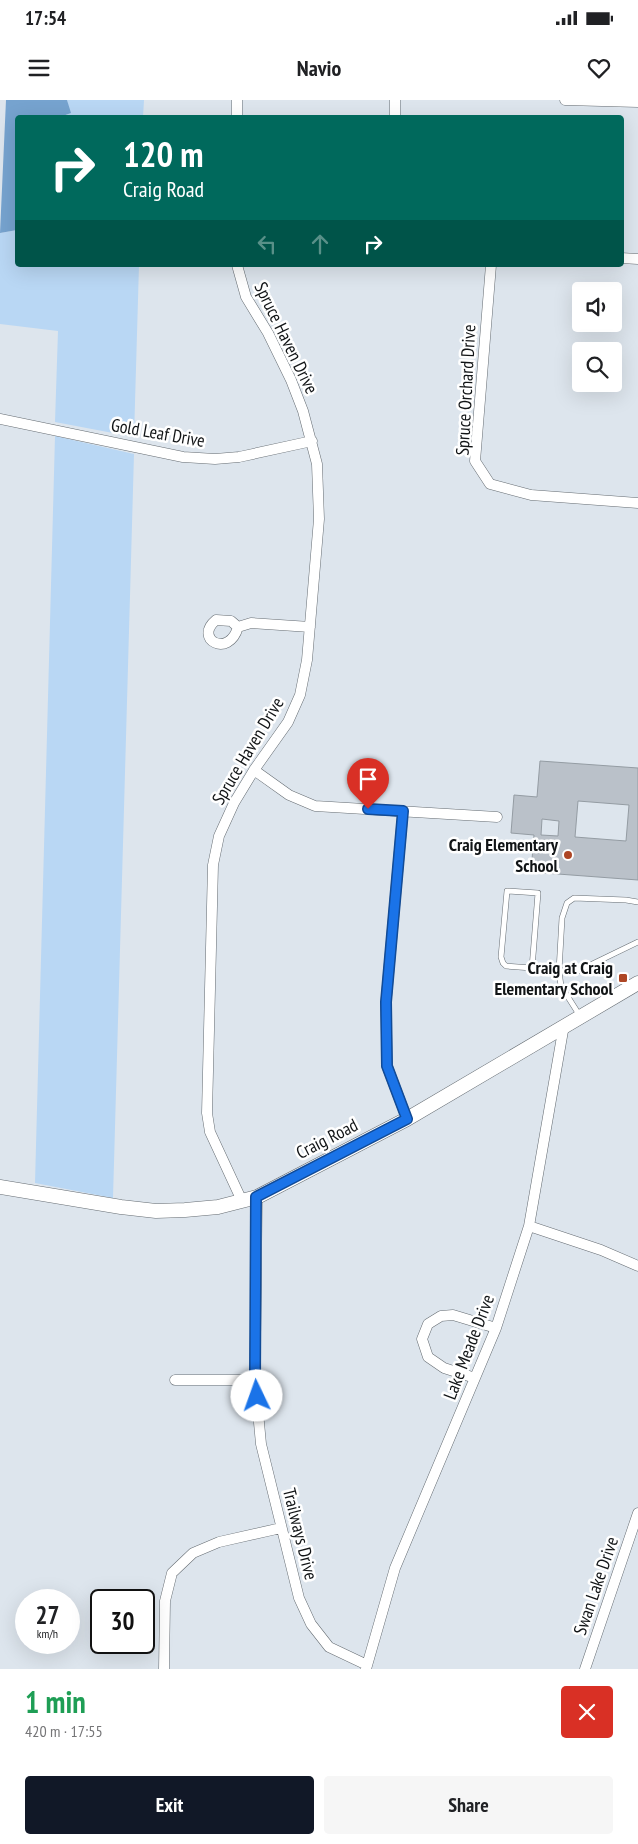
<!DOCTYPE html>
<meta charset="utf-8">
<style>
body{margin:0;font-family:"PT Sans Narrow",sans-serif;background:#f6f6f6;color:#202124;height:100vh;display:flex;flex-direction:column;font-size:19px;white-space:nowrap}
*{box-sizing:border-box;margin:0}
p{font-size:16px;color:#757577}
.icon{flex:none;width:28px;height:28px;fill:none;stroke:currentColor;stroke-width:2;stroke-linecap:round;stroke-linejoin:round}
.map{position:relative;height:1569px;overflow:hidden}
.side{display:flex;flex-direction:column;background:#fff;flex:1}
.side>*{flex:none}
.guide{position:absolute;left:15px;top:15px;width:609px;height:152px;border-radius:5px;box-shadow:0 5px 20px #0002;background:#00695c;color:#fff;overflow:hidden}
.fabs{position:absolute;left:572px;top:182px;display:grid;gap:10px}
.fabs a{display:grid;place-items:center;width:50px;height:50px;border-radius:5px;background:#fff;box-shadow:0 5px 20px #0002;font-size:25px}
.speed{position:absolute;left:15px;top:1489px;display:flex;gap:10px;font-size:25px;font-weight:700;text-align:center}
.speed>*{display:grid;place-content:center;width:65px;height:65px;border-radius:50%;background:#fff;box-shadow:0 5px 20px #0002;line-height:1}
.speed small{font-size:12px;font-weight:400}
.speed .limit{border:2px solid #111;border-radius:8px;background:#fff;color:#111}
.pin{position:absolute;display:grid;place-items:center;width:42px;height:42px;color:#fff;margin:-51px -21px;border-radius:50% 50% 50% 0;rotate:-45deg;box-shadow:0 0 5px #0007}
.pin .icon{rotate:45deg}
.me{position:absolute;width:55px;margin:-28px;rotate:357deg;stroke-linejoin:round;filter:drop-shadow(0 0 4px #0008)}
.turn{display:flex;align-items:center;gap:18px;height:105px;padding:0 25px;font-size:22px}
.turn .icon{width:65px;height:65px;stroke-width:2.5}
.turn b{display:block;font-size:35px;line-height:42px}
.lanes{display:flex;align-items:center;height:48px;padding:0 25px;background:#0003;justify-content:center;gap:25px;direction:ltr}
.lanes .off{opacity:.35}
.round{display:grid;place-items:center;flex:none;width:52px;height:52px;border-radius:5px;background:#f6f6f6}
.head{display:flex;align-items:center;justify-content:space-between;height:85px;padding:0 25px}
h1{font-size:30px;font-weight:800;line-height:38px;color:#1e9e55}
.button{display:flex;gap:10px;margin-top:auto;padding:10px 25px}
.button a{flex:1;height:58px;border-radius:5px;background:#111827;color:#fff;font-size:20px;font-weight:800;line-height:58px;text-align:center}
.button a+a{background:#f6f6f6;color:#202124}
.status{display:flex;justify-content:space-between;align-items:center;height:35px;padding:0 25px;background:#fff;direction:ltr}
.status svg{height:14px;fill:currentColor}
header{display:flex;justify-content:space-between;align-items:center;height:65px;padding:0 25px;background:#fff;font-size:22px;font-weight:800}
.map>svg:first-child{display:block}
.green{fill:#b9d7f4}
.forest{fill:#76a3cf}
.building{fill:#bac1c9;stroke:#949ca3;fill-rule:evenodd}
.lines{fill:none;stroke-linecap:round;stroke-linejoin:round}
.lane-casing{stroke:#656c72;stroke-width:6}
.street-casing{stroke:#656c72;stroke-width:11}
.secondary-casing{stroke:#656c72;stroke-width:15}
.lane{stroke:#fff;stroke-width:5}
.street{stroke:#fff;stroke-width:10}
.secondary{stroke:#fff;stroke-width:14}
.route-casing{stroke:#114b97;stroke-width:12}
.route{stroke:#1a73e8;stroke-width:9}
.poi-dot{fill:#ae4625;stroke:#fff;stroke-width:2}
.labels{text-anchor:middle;stroke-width:5;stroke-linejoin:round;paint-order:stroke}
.street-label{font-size:18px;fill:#111416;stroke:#fff}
.poi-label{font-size:18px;font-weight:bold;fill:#111416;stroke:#fff;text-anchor:end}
</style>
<div class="status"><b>17:54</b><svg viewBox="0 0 49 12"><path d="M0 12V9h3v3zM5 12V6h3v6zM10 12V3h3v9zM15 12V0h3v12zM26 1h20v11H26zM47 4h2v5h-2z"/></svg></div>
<header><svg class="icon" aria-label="menu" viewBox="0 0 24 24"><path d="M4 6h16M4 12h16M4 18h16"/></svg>Navio<svg class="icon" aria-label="heart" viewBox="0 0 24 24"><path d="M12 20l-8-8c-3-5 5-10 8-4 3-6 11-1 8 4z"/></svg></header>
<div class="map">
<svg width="638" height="1569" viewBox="0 0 638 1569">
<rect width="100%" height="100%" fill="#dde5ed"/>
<!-- green -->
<path class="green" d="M67,0H144L143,17L60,18L70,13Z
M17,130L18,165H139L134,337L55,322L58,231L0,224V133Z
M55,336L134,354L113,1098L35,1083Z"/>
<!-- forest -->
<path class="forest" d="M6,0H67L71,13L60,17L18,18L17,130L0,133Z"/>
<!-- building -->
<path class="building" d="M540,661L638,668V780L531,772L534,735L511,733L514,695L537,697ZM578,701L629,705L626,741L575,737ZM542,719L559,721L558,736L541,735Z"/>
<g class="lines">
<!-- lane casing -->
<g class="lane-casing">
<path id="lane" d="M532,868L506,866L503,863L501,857L507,791L538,793L532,868L576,872L638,842
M580,916L561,886L559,871L562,818L567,803L574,798L626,800L638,802"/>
</g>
<!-- street casing -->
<g class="street-casing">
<path id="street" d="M565,0L638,2
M237,18V0
M395,18V0
M621,158L638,159
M237,165L246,197L268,233L291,280L303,311L317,364L319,419L307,560L300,595L288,622L254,670L234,703L219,736L213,765L207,1013L210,1032L242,1101
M491,165L475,361L490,384L531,395L638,403
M0,319L183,357L215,359L239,357L312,341
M238,527L231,521L216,520C193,539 229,559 238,527L251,523L310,527
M254,670L289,695L315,706L497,717
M403,711L386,902L387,966L407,1019
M257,1097L255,1280L261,1344L299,1498L311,1524L329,1547L367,1565
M529,1126L601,1150L638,1166
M475,1278L444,1268L428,1257L422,1239L428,1224L441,1216L453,1215L496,1228
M175,1280H255
M164,1569L165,1501L172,1473L193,1453L219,1442L281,1428
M366,1569L395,1468L496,1228L529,1126L564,925
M585,1569L638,1413"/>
</g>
<!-- secondary casing -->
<g class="secondary-casing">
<path id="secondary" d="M0,1087L121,1107L156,1111L185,1110L218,1107L257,1097L407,1019L638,883"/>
</g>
<!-- lane -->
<use href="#lane" class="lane"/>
<!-- street -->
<use href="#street" class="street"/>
<!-- secondary -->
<use href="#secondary" class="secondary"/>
</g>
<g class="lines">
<!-- route casing -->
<g class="route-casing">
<path id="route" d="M257,1296L255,1280L256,1097L407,1019L387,966L386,902L403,711L368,709"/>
</g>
<!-- route -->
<use href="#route" class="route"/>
</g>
<!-- markers -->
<g class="poi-dot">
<circle cx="568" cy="755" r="5"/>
<rect x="618" y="873" width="10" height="10" rx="2.5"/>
</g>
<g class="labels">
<!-- street labels -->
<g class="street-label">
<text transform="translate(286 238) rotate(64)" y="6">Spruce Haven Drive</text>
<text transform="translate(466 290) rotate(-87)" y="6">Spruce Orchard Drive</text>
<text transform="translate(158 333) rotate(10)" y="6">Gold Leaf Drive</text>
<text transform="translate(248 651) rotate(-59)" y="6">Spruce Haven Drive</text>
<text transform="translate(327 1039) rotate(-27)" y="6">Craig Road</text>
<text transform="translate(469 1247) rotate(-69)" y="6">Lake Meade Drive</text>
<text transform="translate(300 1434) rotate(76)" y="6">Trailways Drive</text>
<text transform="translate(596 1486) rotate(-71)" y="6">Swan Lake Drive</text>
</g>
<!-- poi labels -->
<g class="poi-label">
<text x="558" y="751">Craig Elementary<tspan x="558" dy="21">School</tspan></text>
<text x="613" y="874">Craig at Craig<tspan x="613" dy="21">Elementary School</tspan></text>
</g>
</g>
</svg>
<div class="fabs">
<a><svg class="icon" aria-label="sound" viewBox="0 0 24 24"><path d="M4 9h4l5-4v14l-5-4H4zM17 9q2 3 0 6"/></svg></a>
<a><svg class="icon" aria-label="search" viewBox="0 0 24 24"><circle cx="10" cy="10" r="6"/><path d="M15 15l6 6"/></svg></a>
</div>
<div class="speed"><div>27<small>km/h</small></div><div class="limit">30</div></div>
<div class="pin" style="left:368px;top:709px;background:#d93025"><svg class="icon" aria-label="arrive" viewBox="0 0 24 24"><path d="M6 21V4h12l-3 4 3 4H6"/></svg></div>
<svg class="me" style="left:257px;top:1296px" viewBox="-20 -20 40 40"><circle r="19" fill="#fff"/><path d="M0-13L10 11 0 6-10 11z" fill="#1a73e8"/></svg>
<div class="guide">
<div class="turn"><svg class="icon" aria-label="right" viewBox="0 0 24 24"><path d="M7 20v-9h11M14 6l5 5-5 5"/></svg><div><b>120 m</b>Craig Road</div></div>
<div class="lanes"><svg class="icon off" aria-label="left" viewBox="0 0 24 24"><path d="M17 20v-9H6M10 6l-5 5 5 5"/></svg><svg class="icon off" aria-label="ahead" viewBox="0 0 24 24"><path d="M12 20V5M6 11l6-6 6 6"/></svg><svg class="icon" aria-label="right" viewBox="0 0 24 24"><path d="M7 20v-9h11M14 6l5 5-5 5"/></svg></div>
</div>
</div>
<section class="side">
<div class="head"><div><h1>1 min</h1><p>420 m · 17:55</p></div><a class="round" style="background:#d93025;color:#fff"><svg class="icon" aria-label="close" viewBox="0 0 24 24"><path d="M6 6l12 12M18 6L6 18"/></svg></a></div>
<div class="button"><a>Exit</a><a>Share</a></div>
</section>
